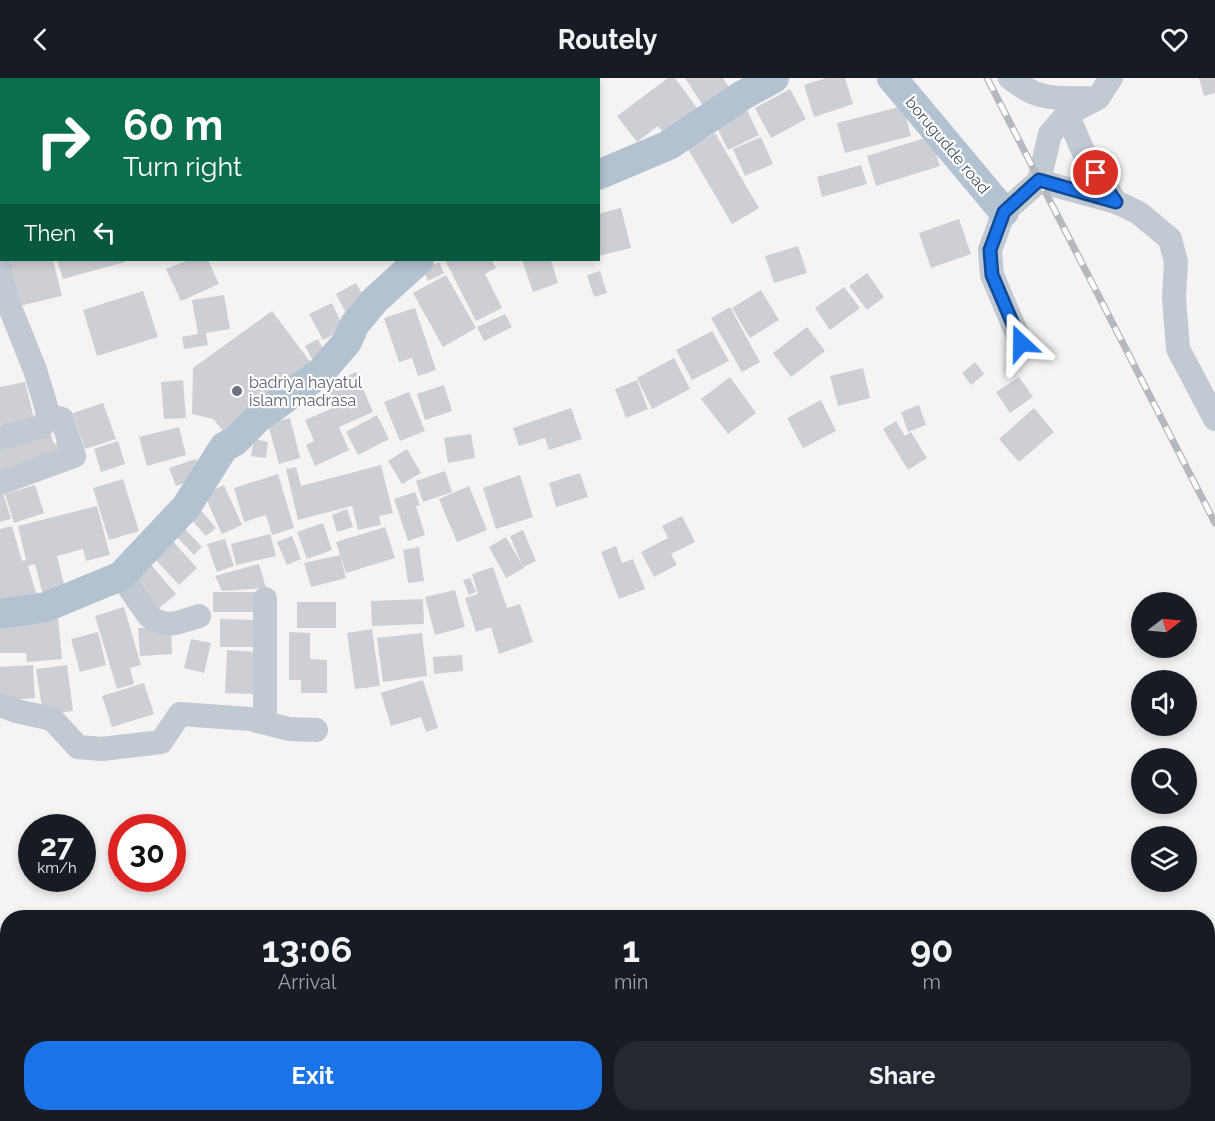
<!DOCTYPE html>
<style>
body{margin:0;font-family:Raleway,sans-serif;background:#242831;color:#f1f3f6;height:100vh;display:flex;flex-direction:column;font-size:22px;white-space:nowrap}
*{box-sizing:border-box;margin:0}
p{font-size:20px;color:#9ea1a6}
.icon{flex:none;width:33px;height:33px;fill:none;stroke:currentColor;stroke-width:2;stroke-linecap:round;stroke-linejoin:round}
.map{position:relative;flex:1;overflow:hidden}
.panel{position:absolute;left:0px;top:832px;width:1215px;height:212px;display:flex;flex-direction:column;background:#171b24;border-radius:24px 24px 0 0;box-shadow:0 3px 9px #0003}
.panel>*{flex:none}
.hud{position:absolute;left:0px;top:0px;width:600px;height:183px;box-shadow:0 3px 9px #0003;background:#0b6e4f;color:#fff;overflow:hidden}
.needle{width:39px;rotate:74deg}
.controls{position:absolute;left:1131px;top:514px;display:grid;gap:12px}
.controls a{display:grid;place-items:center;width:66px;height:66px;border-radius:50%;background:#171b24;box-shadow:0 3px 9px #0003;font-size:30px}
.speed{position:absolute;left:18px;top:736px;display:flex;gap:12px;font-size:30px;font-weight:700;text-align:center}
.speed>*{display:grid;place-content:center;width:78px;height:78px;border-radius:50%;background:#171b24;box-shadow:0 3px 9px #0003;line-height:1}
.speed small{font-size:15px;font-weight:400}
.speed .limit{border:9px solid #d22;background:#fff;color:#111}
.pin{position:absolute;display:grid;place-items:center;width:51px;height:51px;color:#fff;margin:-26px;border:3px solid #fff;border-radius:50%;box-shadow:0 2px 6px #0007}
.me{position:absolute;width:66px;margin:-33px;rotate:337deg;stroke-linejoin:round;filter:drop-shadow(0 0 4px #0008)}
.turn{display:flex;align-items:center;gap:21px;height:126px;padding:0 24px;font-size:27px}
.turn .icon{width:78px;height:78px;stroke-width:2.5}
.turn b{display:block;font-size:42px;line-height:51px}
.then{display:flex;align-items:center;height:57px;padding:0 24px;background:#0003;gap:12px;font-size:22px}
.eta{display:flex;justify-content:space-evenly;align-items:center;height:102px;text-align:center}
.eta b{font-size:36px;font-weight:700;line-height:42px}
.cta{display:flex;gap:12px;margin-top:auto;padding:12px 24px}
.cta a{flex:1;height:69px;border-radius:24px;background:#1a73e8;color:#fff;font-size:24px;font-weight:700;line-height:69px;text-align:center}
.cta a+a{background:#242831;color:#f1f3f6}
header{display:flex;justify-content:space-between;align-items:center;height:78px;padding:0 24px;background:#171b24;font-size:27px;font-weight:700}
.map>svg:first-child{display:block}
.building{fill:#cdcfd5}
.lines{fill:none;stroke-linecap:round;stroke-linejoin:round}
.minor{stroke:#c1cad2;stroke-width:24}
.major{stroke:#b3c2d1;stroke-width:30}
.rail-casing{stroke:#b5b8bd;stroke-width:7}
.rail{stroke:#fff;stroke-width:4.5;stroke-dasharray:14;stroke-linecap:butt}
.route-casing{stroke:#114b97;stroke-width:15}
.route{stroke:#1a73e8;stroke-width:10}
.worship-dot{fill:#6b7280;stroke:#fff;stroke-width:2}
.labels{text-anchor:middle;stroke-width:4.5;stroke-linejoin:round;paint-order:stroke}
.street-label{font-size:16px;fill:#4a5661;stroke:#fff}
.worship-label{font-size:16px;fill:#5b616d;stroke:#fff;text-anchor:start}
</style>
<header><svg class="icon" aria-label="back" viewBox="0 0 24 24"><path d="M15 5l-7 7 7 7"/></svg>Routely<svg class="icon" aria-label="heart" viewBox="0 0 24 24"><path d="M12 20l-8-8c-3-5 5-10 8-4 3-6 11-1 8 4z"/></svg></header>
<div class="map">
<svg width="1215" height="1043" viewBox="0 0 1215 1043">
<rect width="100%" height="100%" fill="#f5f3f3"/>
<!-- building -->
<path class="building" d="M668,0H675L700,34L666,59L658,48L637,64L617,38Z
M685,0H723L730,11L703,28Z
M826,0H845L853,26L814,39L804,7Z
M1199,0H1215V15L1204,18Z
M790,11L806,41L771,60L755,30Z
M744,26L759,57L728,72L713,41Z
M903,28L911,58L845,75L837,45Z
M715,55L759,130L732,146L688,71Z
M931,58L940,88L876,108L867,78Z
M761,59L773,86L745,98L733,71Z
M861,87L867,106L822,119L817,99Z
M621,130L631,170L598,178V136Z
M959,141L971,176L931,190L919,155Z
M798,168L807,195L774,205L765,178Z
M3,182H53L62,218L15,229Z
M57,182H124L125,184L63,201Z
M189,182H208L219,206L181,223L166,191Z
M445,182H492L496,190L485,196L502,230L476,243Z
M522,182H551L558,205L533,214Z
M439,184L444,195L428,203L423,192Z
M600,193L607,215L594,219L587,197Z
M867,195L884,219L867,232L849,208Z
M446,197L476,250L443,269L413,215Z
M356,205L367,224L346,235L336,216Z
M844,209L860,230L830,252L815,230Z
M761,212L779,242L750,260L732,230Z
M143,213L158,259L97,278L83,232Z
M224,217L230,251L206,255L208,267L184,271L182,259L198,256L192,222Z
M332,225L344,251L323,262L309,236Z
M730,229L760,284L742,294L711,240Z
M415,230L436,292L418,298L412,280L399,284L384,240Z
M272,233L314,289L224,354L213,341L192,336L193,290Z
M505,236L512,249L484,263L477,249Z
M807,249L825,273L791,299L773,275Z
M712,253L729,283L692,302L676,272Z
M318,261L326,277L314,284L305,268Z
M674,280L690,311L652,331L637,300Z
M975,284L984,296L971,307L962,295Z
M863,290L870,320L838,328L830,298Z
M356,294L373,334L339,349L349,372L315,388L306,367L314,363L305,342L335,329L326,308Z
M730,299L756,335L728,356L701,321Z
M1019,299L1033,319L1010,335L996,314Z
M183,302L186,340L164,341L161,304Z
M637,302L648,331L626,340L615,311Z
M25,304L35,345L2,353L0,344V309Z
M444,307L452,333L425,342L417,316Z
M409,314L425,353L400,363L384,324Z
M821,322L836,353L803,370L787,340Z
M103,325L116,361L85,371L73,335Z
M919,327L926,347L908,354L901,334Z
M571,330L582,361L549,372L545,360L519,368L513,350Z
M1034,330L1054,354L1019,384L999,361Z
M377,337L389,361L358,377L346,354Z
M290,340L300,380L279,386L268,346Z
M896,343L905,358L911,354L927,380L908,392L883,351Z
M179,349L186,377L147,388L139,359Z
M49,352L54,366L64,363L69,379L0,400V368Z
M471,356L475,380L448,385L444,360Z
M254,361L268,364L266,380L251,378Z
M118,363L125,386L101,394L94,371Z
M407,371L421,395L402,406L388,383Z
M196,381L202,399L176,408L169,390Z
M381,387L393,435L379,438L381,447L358,452L352,428L298,442L286,391L296,389L301,408Z
M445,393L452,414L423,424L416,403Z
M580,395L588,419L556,429L549,405Z
M278,396L294,450L272,457L266,437L244,444L234,410Z
M520,397L533,439L496,451L483,410Z
M123,401L139,453L109,462L93,410Z
M35,407L44,435L14,445L5,416Z
M224,407L242,447L222,456L204,416Z
M469,408L487,452L457,464L439,421Z
M415,414L420,427L416,428L425,457L408,463L394,421Z
M3,415L11,441L0,444V416Z
M97,428L110,477L86,483L83,471L57,478L65,510L43,517L35,486L28,488L37,518L0,529V451L12,448L22,483L26,482L18,448Z
M200,431L216,450L206,458L190,440Z
M347,431L353,449L337,454L332,437Z
M682,438L695,464L671,476L677,487L654,499L641,474L668,460L662,448Z
M323,445L332,472L307,481L297,454Z
M385,449L395,480L346,495L336,464Z
M185,451L202,469L194,477L177,459Z
M523,452L536,483L523,489L510,458Z
M270,456L276,478L236,487L231,466Z
M292,458L301,481L287,487L277,464Z
M506,459L524,490L506,500L489,469Z
M171,461L197,490L179,507L152,478Z
M225,461L234,488L217,494L207,466Z
M616,468L622,485L633,481L645,511L619,521L601,474Z
M419,469L424,503L408,505L403,472Z
M340,477L346,500L311,509L304,485Z
M147,482L176,516L156,533L128,500Z
M259,486L266,510L222,513L215,498Z
M493,489L507,530L520,526L533,564L499,576L491,549L476,554L465,520L478,516L472,496Z
M470,500L476,514L469,517L463,502Z
M455,512L465,549L435,557L425,519Z
M213,514H261L262,534H213Z
M423,521L424,546L372,548L371,523Z
M297,524H336V550H297Z
M124,529L141,587L130,590L134,606L117,611L95,538Z
M58,538L62,581L27,584L26,575H0V544Z
M220,541L259,542V569H220Z
M171,548L172,576L140,578L138,550Z
M372,551L380,608L355,611L347,555Z
M98,554L106,587L80,594L71,561Z
M289,554L310,555V581L327,582V615H301V602H289Z
M422,555L427,598L383,604L377,560Z
M191,561L211,565L204,595L184,590Z
M227,572L257,574L255,616L225,615Z
M462,577L463,593L434,596L433,579Z
M33,587L35,620L0,623V589Z
M67,587L73,633L43,637L36,591Z
M423,602L438,650L426,654L421,639L391,648L381,615Z
M144,605L154,636L112,649L102,618Z"/>
<g class="lines">
<!-- minor -->
<path class="minor" d="M1010,0C1040,24 1057,20 1093,20
M1067,36L1086,80L1116,124L1139,135L1170,161L1176,184L1174,220L1178,271L1215,341
M1039,103L1116,124
M0,192L7,222L35,292L49,338L41,349L0,360
M1021,265L992,197L990,172L1004,134L1039,103L1050,56L1067,36L1098,20L1111,0
M0,405L74,378L62,341L49,338
M121,498L149,538C167,552 179,544 199,538
M0,627L16,633L52,641L78,669L102,671L161,664L180,636L250,641L289,651L316,652
M265,645V521
M119,1036L138,1041V1043
M0,1040L22,1036"/>
<!-- major -->
<path class="major" d="M892,0L1004,134
M72,2L74,0
M0,18H2
M598,97L669,67L743,17L774,0
M0,536L46,529L121,498L186,429L224,369L235,363L258,340L320,295L347,264L355,246L375,222L419,182"/>
<!-- rail casing -->
<g class="rail-casing">
<path id="rail" d="M987,0L1215,445"/>
</g>
<!-- rail -->
<use href="#rail" class="rail"/>
</g>
<g class="lines">
<!-- route casing -->
<g class="route-casing">
<path id="route" d="M1021,265L992,197L990,172L1004,134L1039,102L1116,124L1096,95"/>
</g>
<!-- route -->
<use href="#route" class="route"/>
</g>
<!-- markers -->
<circle class="worship-dot" cx="237" cy="313" r="6"/>
<g class="labels">
<!-- street labels -->
<g class="street-label">
<text transform="translate(948 67) rotate(50)" y="6">borugudde road</text>
</g>
<!-- worship labels -->
<g class="worship-label">
<text x="249" y="310">badriya hayatul<tspan x="249" dy="18">islam madrasa</tspan></text>
</g>
</g>
</svg>
<div class="controls">
<a><svg class="needle" viewBox="-14 -14 28 28"><path d="M0-13l5 13h-10z" fill="#e53935"/><path d="M0 13l5-13h-10z" fill="#9ea1a6"/></svg></a>
<a><svg class="icon" aria-label="sound" viewBox="0 0 24 24"><path d="M4 9h4l5-4v14l-5-4H4zM17 9q2 3 0 6"/></svg></a>
<a><svg class="icon" aria-label="search" viewBox="0 0 24 24"><circle cx="10" cy="10" r="6"/><path d="M15 15l6 6"/></svg></a>
<a><svg class="icon" aria-label="layers" viewBox="0 0 24 24"><path d="M12 4l9 5-9 5-9-5zM3 14l9 5 9-5"/></svg></a>
</div>
<div class="speed"><div>27<small>km/h</small></div><div class="limit">30</div></div>
<div class="pin" style="left:1096px;top:95px;background:#d93025"><svg class="icon" aria-label="arrive" viewBox="0 0 24 24"><path d="M6 21V4h12l-3 4 3 4H6"/></svg></div>
<svg class="me" style="left:1021px;top:265px" viewBox="-20 -20 40 40"><path d="M0-17L14 15 0 8-14 15z" fill="#1a73e8" stroke="#fff" stroke-width="4"/></svg>
<div class="hud">
<div class="turn"><svg class="icon" aria-label="right" viewBox="0 0 24 24"><path d="M7 20v-9h11M14 6l5 5-5 5"/></svg><div><b>60 m</b>Turn right</div></div>
<div class="then">Then<svg class="icon" aria-label="left" viewBox="0 0 24 24"><path d="M17 20v-9H6M10 6l-5 5 5 5"/></svg></div>
</div>
<section class="panel">
<div class="eta">
<div><b>13:06</b><p>Arrival</p></div>
<div><b>1</b><p>min</p></div>
<div><b>90</b><p>m</p></div>
</div>
<div class="cta"><a>Exit</a><a>Share</a></div>
</section>
</div>
